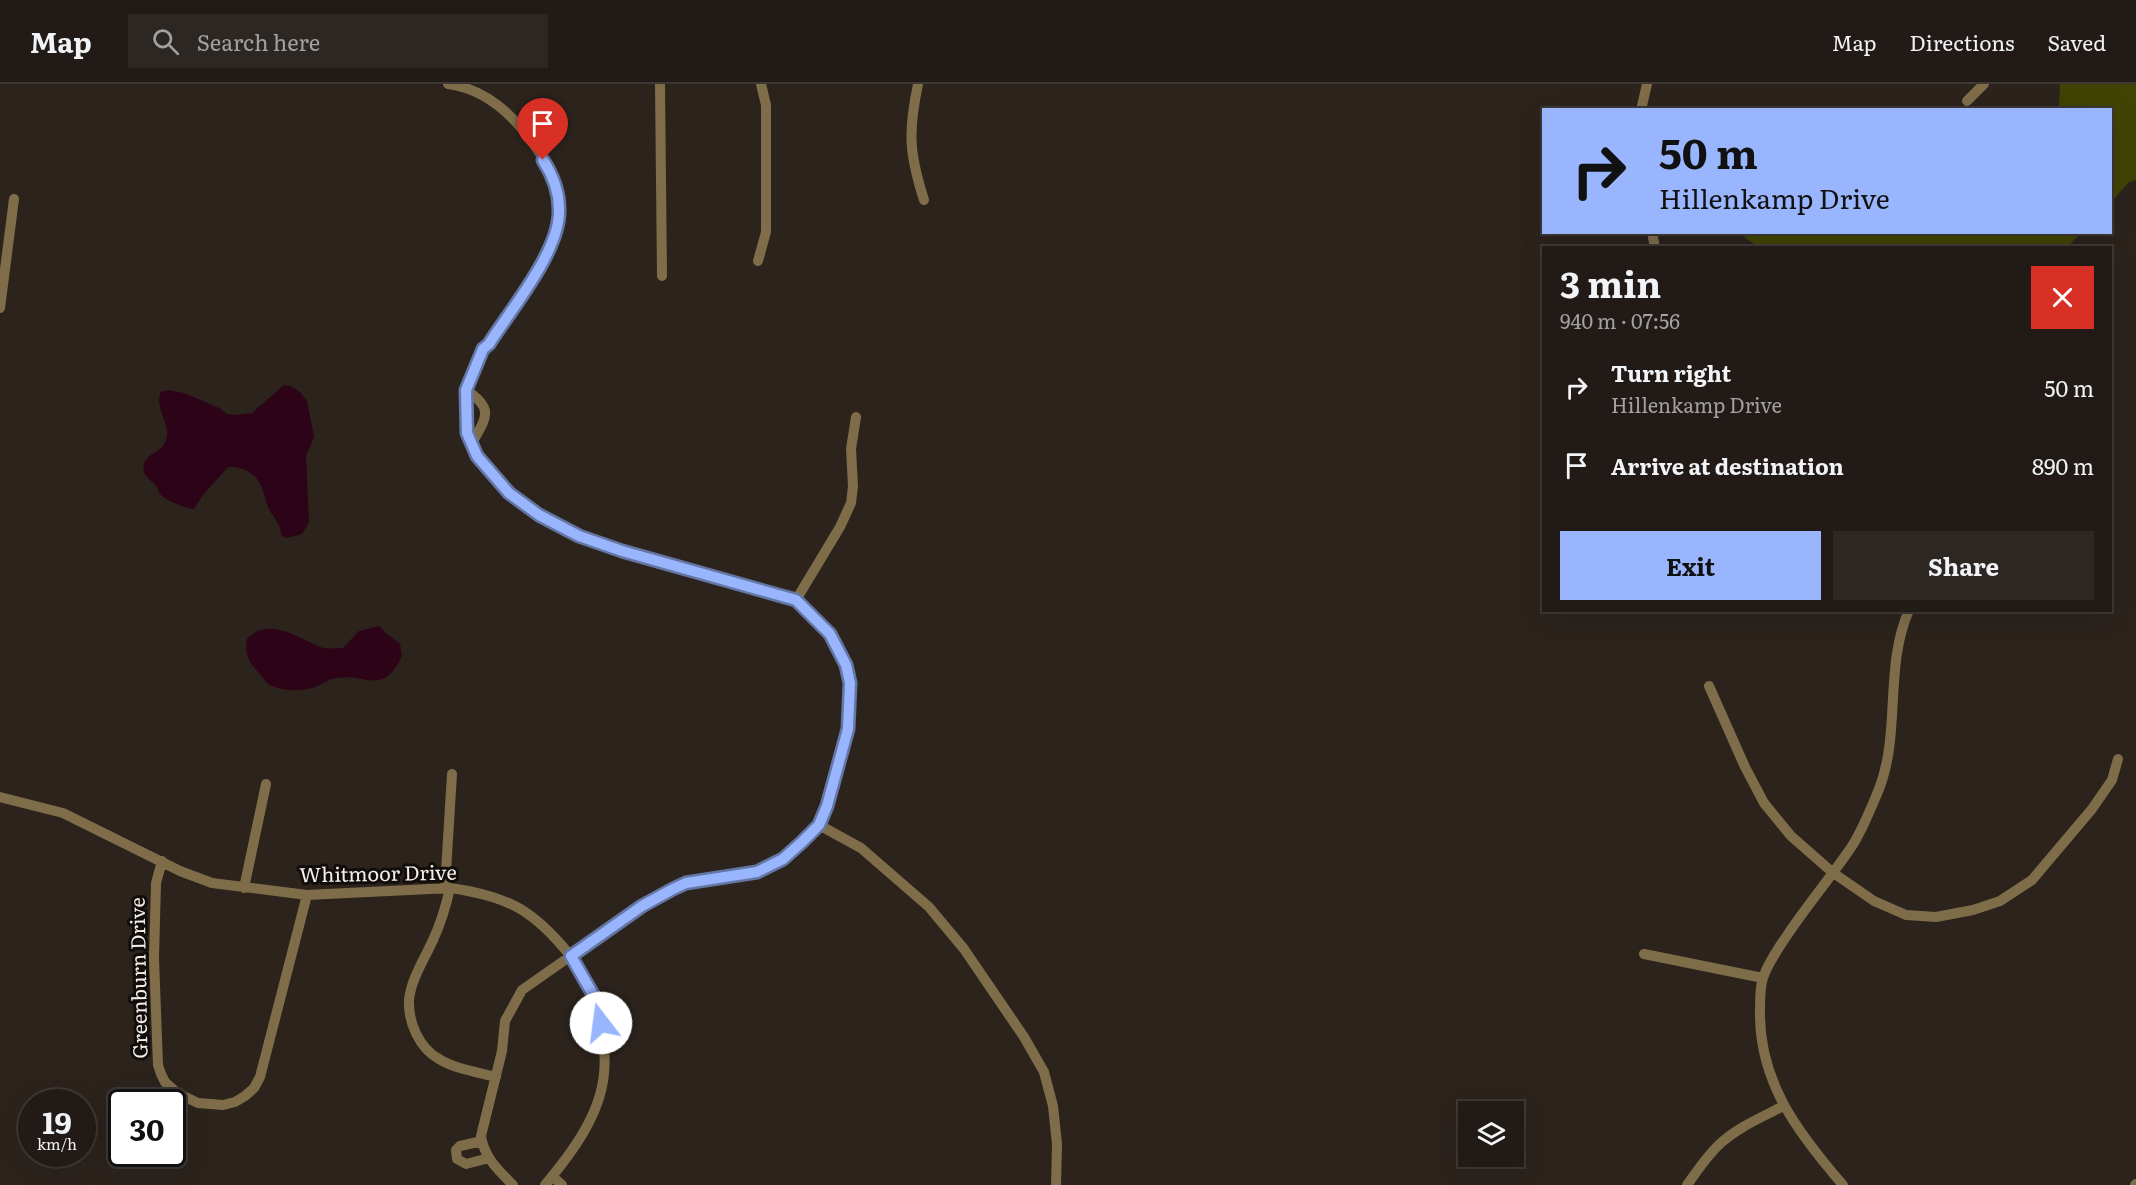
<!DOCTYPE html>
<meta charset="utf-8">
<style>
body{margin:0;font-family:Literata,serif;background:#2d2723;color:#f1f3f6;height:100vh;display:flex;flex-direction:column;font-size:22px;white-space:nowrap}
*{box-sizing:border-box;margin:0}
p{font-size:20px;color:#a2a1a1}
.icon{flex:none;width:33px;height:33px;fill:none;stroke:currentColor;stroke-width:2;stroke-linecap:round;stroke-linejoin:round}
.map{position:relative;flex:1;overflow:hidden}
.side{position:absolute;left:1542px;top:162px;width:570px;height:366px;display:flex;flex-direction:column;background:#211a16;border-radius:0px;box-shadow:0 6px 24px #0002,0 0 0 2px #3e3835}
.side>*{flex:none}
.top-card{position:absolute;left:1542px;top:24px;width:570px;height:126px;border-radius:0px;box-shadow:0 6px 24px #0002,0 0 0 2px #3e3835;background:#98b5fd;color:#111;overflow:hidden}
.controls{position:absolute;left:1458px;top:1017px;display:grid;gap:12px}
.controls a{display:grid;place-items:center;width:66px;height:66px;border-radius:0px;background:#211a16;box-shadow:0 6px 24px #0002,0 0 0 2px #3e3835;font-size:30px}
.speed{position:absolute;left:18px;top:1005px;display:flex;gap:12px;font-size:30px;font-weight:700;text-align:center}
.speed>*{display:grid;place-content:center;width:78px;height:78px;border-radius:50%;background:#211a16;box-shadow:0 6px 24px #0002,0 0 0 2px #3e3835;line-height:1}
.speed small{font-size:15px;font-weight:400}
.speed .limit{border:3px solid #111;border-radius:9px;background:#fff;color:#111}
.pin{position:absolute;display:grid;place-items:center;width:51px;height:51px;color:#fff;margin:-62px -26px;border-radius:50% 50% 50% 0;rotate:-45deg;box-shadow:0 0 6px #0007}
.pin .icon{rotate:45deg}
.me{position:absolute;width:66px;margin:-33px;rotate:345deg;stroke-linejoin:round;filter:drop-shadow(0 0 4px #0008)}
.turn{display:flex;align-items:center;gap:21px;height:126px;padding:0 18px;font-size:27px}
.turn .icon{width:78px;height:78px;stroke-width:2.5}
.turn b{display:block;font-size:42px;line-height:51px}
.round{display:grid;place-items:center;flex:none;width:63px;height:63px;border-radius:0px;background:#2d2723}
.overview{display:flex;align-items:center;justify-content:space-between;height:102px;padding:0 18px}
h1{font-size:36px;font-weight:700;line-height:45px}
.primary-button{display:flex;gap:12px;margin-top:auto;padding:12px 18px}
.primary-button a{flex:1;height:69px;border-radius:0px;background:#98b5fd;color:#111;font-size:24px;font-weight:700;line-height:69px;text-align:center}
.primary-button a+a{background:#2d2723;color:#f1f3f6}
ul{padding:0;list-style:none}
li{display:flex;align-items:center;gap:18px;height:78px;padding:0 18px}
li div{flex:1}
li b{display:block;font-size:22px}
li em{font-style:normal}
header{display:flex;align-items:center;gap:36px;box-sizing:border-box;height:84px;padding:0 30px;background:#211a16;border-bottom:2px solid #3e3835}
header strong{font-size:28px}
nav{display:flex;gap:33px;margin-inline-start:auto;font-size:21px}
.search{width:420px;height:54px;background:#2d2723;display:flex;align-items:center;gap:15px;box-sizing:border-box;padding:0 21px;border-radius:0px;color:#a2a1a1;font-size:22px}
.map>svg:first-child{display:block}
.green{fill:#3f4404}
.water{fill:#2d0317}
.lines{fill:none;stroke-linecap:round;stroke-linejoin:round}
.minor{stroke:#7f6d4a;stroke-width:10}
.route-casing{stroke:#6376a4;stroke-width:15}
.route{stroke:#98b5fd;stroke-width:10}
.labels{text-anchor:middle;stroke-width:6;stroke-linejoin:round;paint-order:stroke}
.street-label{font-size:20px;fill:#f5efeb;stroke:#110d0b}
</style>
<header>
<strong>Map</strong>
<div class="search"><svg class="icon" aria-label="search" viewBox="0 0 24 24"><circle cx="10" cy="10" r="6"/><path d="M15 15l6 6"/></svg>Search here</div>
<nav><a>Map</a><a>Directions</a><a>Saved</a></nav>
</header>
<div class="map">
<svg width="2136" height="1101" viewBox="0 0 2136 1101">
<rect width="100%" height="100%" fill="#2c231d"/>
<!-- green -->
<path class="green" d="M2060,0H2136V96L2129,98L2111,118L2110,26L2059,25Z
M1745,149V148L2081,149L2066,164H1802L1756,161L1745,154Z"/>
<!-- water -->
<path class="water" d="M284,301L290,302L300,308L307,317L314,353L306,372L309,438L302,450L287,454L282,452C279,438 277,438 270,427C266,420 265,411 262,404C256,389 243,382 228,383L203,411L194,425C187,425 165,416 161,411C155,404 162,409 156,402C151,395 141,392 144,380C148,367 164,370 167,352C169,337 154,323 161,308L168,306L184,309L219,324L227,330L235,331L252,329Z
M379,542L387,550L400,560L402,572C382,613 368,589 336,594C330,595 325,598 320,601C305,608 284,608 270,601C266,599 262,592 258,588C249,578 244,569 247,555C269,531 300,556 323,564C329,565 337,564 343,564L359,547Z"/>
<g class="lines">
<!-- minor -->
<path class="minor" d="M448,0C479,4 504,23 523,46C541,69 558,95 559,124C562,164 511,226 489,260L483,265L466,306L467,349L477,372L509,409L539,431L579,452L622,467L796,516L830,550L846,581L850,599V617L848,645L827,722L819,741L802,758L783,775L757,788L699,796L673,805L642,822L522,906L505,937L502,967L481,1052C484,1073 498,1086 513,1101
M660,0L662,192
M918,0C908,48 909,69 924,116
M1967,17L1984,0
M1641,26L1647,0
M1652,148L1655,164
M758,177L766,148V21L761,0
M0,224L14,115
M466,306C495,325 486,334 472,359
M796,516L840,443L851,419L853,402L851,365L856,333
M1709,602L1745,683L1764,719L1791,752L1832,788L1874,817L1906,831L1936,833L1973,826L2000,817L2032,796L2092,725L2112,696L2118,675
M0,713L63,729L180,787L212,799L307,811L450,804C472,807 495,812 515,822C546,838 583,882 595,913C603,932 606,970 604,990C600,1032 571,1070 545,1101
M819,741L861,764L929,823L964,865L1024,953L1044,988L1053,1022L1057,1060L1056,1101
M162,777L156,799L154,874L158,981L161,990L165,998L177,1009L198,1019L223,1021L235,1018L245,1012L254,1004L260,993L307,811
M244,804L266,700
M445,804L452,690
M450,804C446,822 441,839 433,856C425,874 411,895 409,916C408,938 419,964 439,975C455,985 477,988 496,993
M1644,870L1763,894
M482,1057L460,1062L456,1066L457,1075L466,1080L489,1074
M552,1092L562,1101
M1687,1101C1698,1086 1708,1070 1722,1058C1740,1042 1763,1033 1783,1022
M1843,1101C1798,1049 1758,997 1760,925C1760,915 1760,903 1763,894C1768,879 1779,863 1788,850C1808,820 1832,792 1852,762C1862,747 1872,722 1879,705C1901,649 1884,583 1909,526
M2135,1101L2136,1100"/>
</g>
<g class="lines">
<!-- route casing -->
<g class="route-casing">
<path id="route" d="M543,76C552,90 559,108 559,125C561,166 511,225 489,260L483,265L466,306L467,349L477,372L509,409L539,431L579,452L622,467L796,516L830,550L846,581L850,599L848,645L827,722L819,741L802,758L783,775L757,788L686,799L673,805L642,822L571,872L595,914L601,939"/>
</g>
<!-- route -->
<use href="#route" class="route"/>
</g>
<g class="labels">
<!-- street labels -->
<g class="street-label">
<text transform="translate(378 790) rotate(-1)" y="7">Whitmoor Drive</text>
<text transform="translate(139 894) rotate(-91)" y="7">Greenburn Drive</text>
</g>
</g>
</svg>
<div class="controls">
<a><svg class="icon" aria-label="layers" viewBox="0 0 24 24"><path d="M12 4l9 5-9 5-9-5zM3 14l9 5 9-5"/></svg></a>
</div>
<div class="speed"><div>19<small>km/h</small></div><div class="limit">30</div></div>
<div class="pin" style="left:543px;top:76px;background:#d93025"><svg class="icon" aria-label="arrive" viewBox="0 0 24 24"><path d="M6 21V4h12l-3 4 3 4H6"/></svg></div>
<svg class="me" style="left:601px;top:939px" viewBox="-20 -20 40 40"><circle r="19" fill="#fff"/><path d="M0-13L10 11 0 6-10 11z" fill="#98b5fd"/></svg>
<div class="top-card">
<div class="turn"><svg class="icon" aria-label="right" viewBox="0 0 24 24"><path d="M7 20v-9h11M14 6l5 5-5 5"/></svg><div><b>50 m</b>Hillenkamp Drive</div></div>
</div>
<section class="side">
<div class="overview"><div><h1>3 min</h1><p>940 m · 07:56</p></div><a class="round" style="background:#d93025;color:#fff"><svg class="icon" aria-label="close" viewBox="0 0 24 24"><path d="M6 6l12 12M18 6L6 18"/></svg></a></div>
<ul>
<li><svg class="icon" aria-label="right" viewBox="0 0 24 24"><path d="M7 20v-9h11M14 6l5 5-5 5"/></svg><div><b>Turn right</b><p>Hillenkamp Drive</p></div><em>50 m</em></li>
<li><svg class="icon" aria-label="arrive" viewBox="0 0 24 24"><path d="M6 21V4h12l-3 4 3 4H6"/></svg><div><b>Arrive at destination</b></div><em>890 m</em></li>
</ul>
<div class="primary-button"><a>Exit</a><a>Share</a></div>
</section>
</div>
